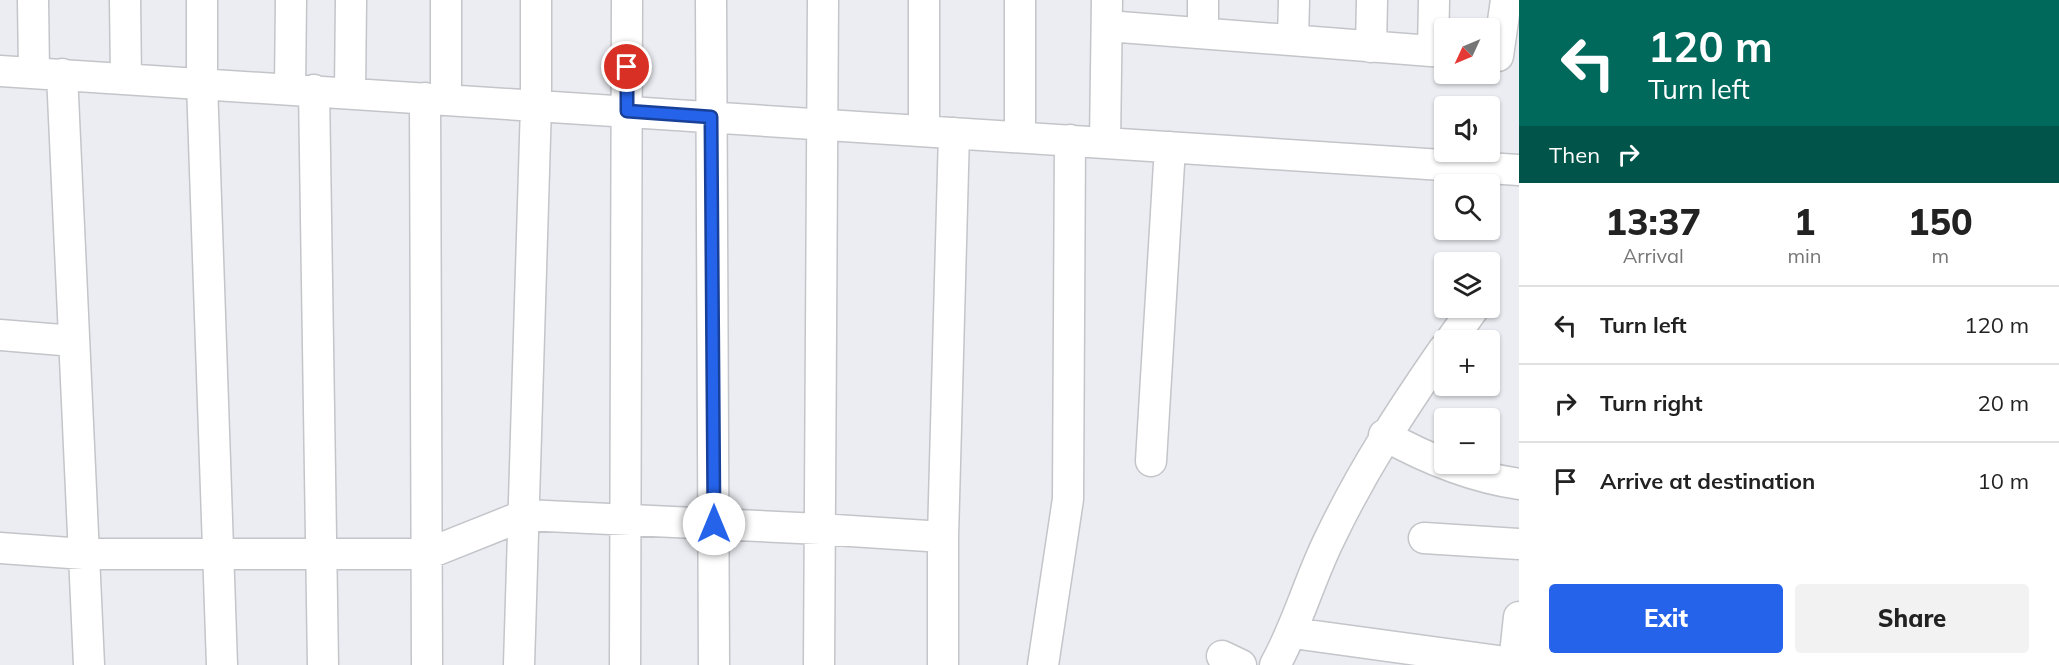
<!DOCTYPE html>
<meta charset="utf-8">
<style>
body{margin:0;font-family:Mulish,sans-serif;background:#f2f2f2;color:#222;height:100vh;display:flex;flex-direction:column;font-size:22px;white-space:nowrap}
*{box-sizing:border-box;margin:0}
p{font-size:20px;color:#767676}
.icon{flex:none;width:33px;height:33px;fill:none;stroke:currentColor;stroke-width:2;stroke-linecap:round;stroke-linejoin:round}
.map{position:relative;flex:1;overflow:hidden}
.sheet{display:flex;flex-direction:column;background:#fff;width:540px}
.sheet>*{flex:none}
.hud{background:#00695c;color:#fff;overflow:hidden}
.needle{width:39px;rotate:226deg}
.controls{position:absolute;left:1434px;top:18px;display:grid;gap:12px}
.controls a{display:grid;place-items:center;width:66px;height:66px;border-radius:6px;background:#fff;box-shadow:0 2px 4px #0004;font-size:30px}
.pin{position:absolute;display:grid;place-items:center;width:51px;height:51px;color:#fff;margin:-26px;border:3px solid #fff;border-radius:50%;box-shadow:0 2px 6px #0007}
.me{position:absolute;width:66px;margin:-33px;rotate:0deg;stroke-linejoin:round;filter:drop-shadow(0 0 4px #0008)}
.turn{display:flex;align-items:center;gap:21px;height:126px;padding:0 30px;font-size:27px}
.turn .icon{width:78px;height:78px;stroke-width:2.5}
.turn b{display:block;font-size:42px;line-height:51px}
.then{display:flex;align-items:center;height:57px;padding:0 30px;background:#0003;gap:12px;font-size:22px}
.eta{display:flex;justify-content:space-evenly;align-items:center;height:102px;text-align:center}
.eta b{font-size:36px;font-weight:800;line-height:42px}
.action{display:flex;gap:12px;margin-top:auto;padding:12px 30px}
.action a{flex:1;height:69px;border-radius:6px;background:#2563eb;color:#fff;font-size:24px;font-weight:800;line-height:69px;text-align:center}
.action a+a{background:#f2f2f2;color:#222}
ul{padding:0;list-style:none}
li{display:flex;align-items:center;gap:18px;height:78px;padding:0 30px;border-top:2px solid #e0e0e0}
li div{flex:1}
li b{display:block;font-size:22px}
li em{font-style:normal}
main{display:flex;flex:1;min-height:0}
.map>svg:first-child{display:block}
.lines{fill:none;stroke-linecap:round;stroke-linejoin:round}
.minor-casing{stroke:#c3c5c9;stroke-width:33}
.minor{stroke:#fff;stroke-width:30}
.route-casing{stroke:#184099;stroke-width:15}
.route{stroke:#2563eb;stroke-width:10}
</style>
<main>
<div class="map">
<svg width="1519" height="665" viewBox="0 0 1519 665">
<rect width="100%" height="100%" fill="#ebedf2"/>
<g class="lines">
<!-- minor casing -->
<g class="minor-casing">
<path id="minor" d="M33,0L34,72
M125,0L126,78
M202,0V83L222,665
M711,0L714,665
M924,0V131
M1020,0V137
M1107,26L1444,52
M1203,33V0
M1293,40L1294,0
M1371,47L1372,0
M1433,51L1434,0
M1498,56L1506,0
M0,71L1519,170
M62,74L89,665
M290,89L291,0
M314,90L323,665
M350,92L351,0
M425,98L427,665
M446,99V0
M1105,142L1107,0
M0,335L74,341
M1451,340L1474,308
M1384,435C1427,459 1471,477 1519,484
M1151,461L1170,147
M1424,538L1519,544
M0,548L84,554H427L525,515L820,529L943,537
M1293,633L1519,664
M1222,656L1241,665
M1514,663L1519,617
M519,665L536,105V0
M625,665L627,0
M819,665L823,0
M943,665V537L954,133
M1043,665L1068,499L1070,140
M1275,665C1298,624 1309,580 1330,538C1363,469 1401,411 1444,349"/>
</g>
<!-- minor -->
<use href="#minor" class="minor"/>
</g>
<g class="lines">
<!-- route casing -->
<g class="route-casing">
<path id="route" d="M627,67V111L711,117L714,524"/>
</g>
<!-- route -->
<use href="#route" class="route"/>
</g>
</svg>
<div class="controls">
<a><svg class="needle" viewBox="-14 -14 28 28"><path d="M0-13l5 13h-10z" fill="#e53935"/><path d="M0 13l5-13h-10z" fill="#767676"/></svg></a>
<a><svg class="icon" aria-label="sound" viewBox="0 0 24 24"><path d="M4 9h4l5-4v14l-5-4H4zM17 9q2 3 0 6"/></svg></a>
<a><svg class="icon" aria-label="search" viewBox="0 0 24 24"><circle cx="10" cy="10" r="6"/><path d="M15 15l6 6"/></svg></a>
<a><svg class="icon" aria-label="layers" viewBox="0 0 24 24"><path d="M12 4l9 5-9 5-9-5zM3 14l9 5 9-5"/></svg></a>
<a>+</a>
<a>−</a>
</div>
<div class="pin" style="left:627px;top:67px;background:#d93025"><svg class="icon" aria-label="arrive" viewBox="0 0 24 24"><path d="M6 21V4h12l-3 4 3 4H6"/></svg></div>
<svg class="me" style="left:714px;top:524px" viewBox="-20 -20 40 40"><circle r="19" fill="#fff"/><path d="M0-13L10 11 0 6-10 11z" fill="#2563eb"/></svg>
</div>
<section class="sheet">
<div class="hud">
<div class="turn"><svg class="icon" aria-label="left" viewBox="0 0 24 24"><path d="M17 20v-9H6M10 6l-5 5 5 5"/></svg><div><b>120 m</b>Turn left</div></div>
<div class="then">Then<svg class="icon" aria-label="right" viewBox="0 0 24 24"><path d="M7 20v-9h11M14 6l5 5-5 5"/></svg></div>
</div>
<div class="eta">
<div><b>13:37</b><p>Arrival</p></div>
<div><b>1</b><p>min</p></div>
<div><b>150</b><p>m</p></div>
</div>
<ul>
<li><svg class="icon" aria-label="left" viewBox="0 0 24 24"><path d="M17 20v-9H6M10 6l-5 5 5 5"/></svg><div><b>Turn left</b></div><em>120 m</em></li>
<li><svg class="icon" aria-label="right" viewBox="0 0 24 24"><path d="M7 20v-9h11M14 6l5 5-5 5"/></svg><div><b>Turn right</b></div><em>20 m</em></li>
<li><svg class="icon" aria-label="arrive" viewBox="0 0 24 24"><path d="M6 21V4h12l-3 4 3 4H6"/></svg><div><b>Arrive at destination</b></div><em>10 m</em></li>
</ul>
<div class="action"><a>Exit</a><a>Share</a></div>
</section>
</main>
